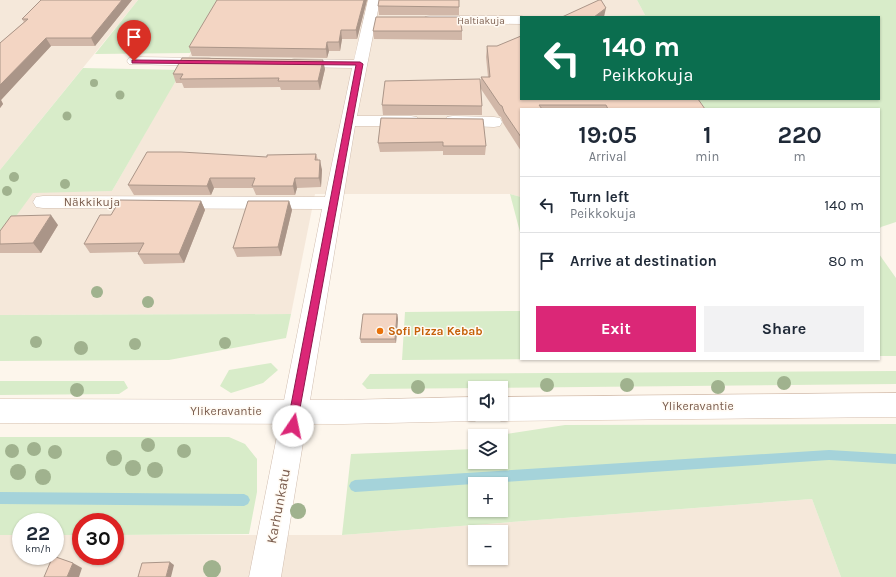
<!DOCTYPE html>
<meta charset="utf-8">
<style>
body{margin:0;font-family:Karla,sans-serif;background:#f2f2f3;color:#1f2937;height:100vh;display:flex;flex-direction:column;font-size:15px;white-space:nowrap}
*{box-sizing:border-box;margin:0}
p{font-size:13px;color:#747a83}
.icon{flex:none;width:22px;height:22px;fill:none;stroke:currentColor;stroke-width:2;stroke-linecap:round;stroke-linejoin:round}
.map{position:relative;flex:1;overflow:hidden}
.drawer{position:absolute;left:520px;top:108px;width:360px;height:252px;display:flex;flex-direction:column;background:#fff;border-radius:0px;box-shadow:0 1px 3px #0004}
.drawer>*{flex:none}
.top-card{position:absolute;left:520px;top:16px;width:360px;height:84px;border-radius:0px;box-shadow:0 1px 3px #0004;background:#0b6e4f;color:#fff;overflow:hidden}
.buttons{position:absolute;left:468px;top:381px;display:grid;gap:8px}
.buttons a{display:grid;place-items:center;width:40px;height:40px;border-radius:0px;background:#fff;box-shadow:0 1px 3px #0004;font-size:20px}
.speed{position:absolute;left:12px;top:513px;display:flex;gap:8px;font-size:20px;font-weight:700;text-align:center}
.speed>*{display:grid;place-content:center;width:52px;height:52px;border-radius:50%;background:#fff;box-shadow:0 1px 3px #0004;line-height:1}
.speed small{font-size:10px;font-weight:400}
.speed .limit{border:6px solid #d22;background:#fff;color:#111}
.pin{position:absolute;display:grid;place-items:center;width:34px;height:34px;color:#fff;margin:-41px -17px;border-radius:50% 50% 50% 0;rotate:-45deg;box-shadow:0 0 4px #0007}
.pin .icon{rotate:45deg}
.me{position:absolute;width:44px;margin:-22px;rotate:11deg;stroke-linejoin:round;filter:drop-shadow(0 0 3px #0008)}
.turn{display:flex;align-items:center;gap:14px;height:84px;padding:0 16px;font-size:18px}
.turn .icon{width:52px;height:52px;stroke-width:2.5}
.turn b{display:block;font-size:28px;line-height:34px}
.eta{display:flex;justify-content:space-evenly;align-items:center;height:68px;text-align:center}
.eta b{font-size:24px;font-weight:700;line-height:28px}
.primary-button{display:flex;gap:8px;margin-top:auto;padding:8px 16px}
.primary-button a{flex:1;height:46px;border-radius:0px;background:#db2777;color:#fff;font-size:16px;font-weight:700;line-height:46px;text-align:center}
.primary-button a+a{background:#f2f2f3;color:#1f2937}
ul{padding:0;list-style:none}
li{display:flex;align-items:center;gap:12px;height:56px;padding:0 16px;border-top:1px solid #e0e1e3}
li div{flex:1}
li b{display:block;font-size:15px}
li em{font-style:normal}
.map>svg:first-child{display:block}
.residential{fill:#f5e8da;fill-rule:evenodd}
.green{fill:#d8ecc9;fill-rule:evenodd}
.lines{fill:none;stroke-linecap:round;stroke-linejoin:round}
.stream{fill:#a5d3da;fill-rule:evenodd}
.street-casing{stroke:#d1beb0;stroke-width:1}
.secondary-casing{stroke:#d6c0b0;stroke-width:1}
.street{fill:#fff;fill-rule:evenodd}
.secondary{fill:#fff;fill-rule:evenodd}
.tree{fill:#a0b28e}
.wall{fill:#d1b7a8}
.shaded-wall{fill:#aa9588}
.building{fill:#f3d5c3;stroke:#aa9588}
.route{fill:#db2777;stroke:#8e194d}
.food-dot{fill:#e8710a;stroke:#fffaf3;stroke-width:1.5}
.labels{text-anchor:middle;stroke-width:3;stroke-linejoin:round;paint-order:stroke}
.far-street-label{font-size:10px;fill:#7a5c4d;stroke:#fffaf3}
.street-label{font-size:12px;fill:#7a5c4d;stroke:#fffaf3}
.food-label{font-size:12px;font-weight:bold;fill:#c56008;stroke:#fffaf3;text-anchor:start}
.near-street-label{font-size:14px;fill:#7a5c4d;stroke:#fffaf3}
</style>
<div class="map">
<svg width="896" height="577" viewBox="0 0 896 577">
<rect width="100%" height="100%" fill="#fdf6ec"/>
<!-- residential -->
<path class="residential" d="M0,0H138L0,170Z
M221,0H637L645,15L521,17V99H698L705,109H521V197L510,194H315L291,314L0,315V238L33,192L112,191Z
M812,499L841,577H0V535H21V556H55V535H81V556H115V535H342ZM475,532H501V558H475Z"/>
<!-- green -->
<path class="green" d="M138,0H221L190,53L95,54Z
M637,0H896V222L881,227L879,229V109H705L698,99H879V17H561L645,15Z
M83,68L182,70L112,191L33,193L0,238V170Z
M510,194L521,197V236Z
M879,254L896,278V356H879Z
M521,311V359H555L402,360L405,312Z
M291,314L286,338L169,360L0,361V315Z
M271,363L278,370L263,383L231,393L220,386L229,370Z
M896,371V384L367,389L362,384L370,374Z
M0,381H124L128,388L119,394L0,395Z
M896,424V577H841L812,499L342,535L351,454L475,449V462H501V436H493L565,425ZM475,484H501V510H475Z
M0,437H229L245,444L257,459V492L249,534L115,535V522H81V535H55V522H21V535H0Z"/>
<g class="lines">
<!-- stream -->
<path class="stream" d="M829,450L896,454V464L829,460L355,492L351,490L349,486L351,482L355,480Z
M0,492L244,494L248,496L250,500L248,504L244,506L0,504Z"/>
<!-- street casing -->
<g class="street-casing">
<path id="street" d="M368,0H380L357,116H411L417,117L419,121L417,125L411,126H355L281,577H249L322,209L43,208L36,207L33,202L36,197L43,196L325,197L352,68L294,67L289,66L287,63L289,60L294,59L354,60Z
M430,16H521L525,17H521V24L425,23L423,20L425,17Z
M134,57L209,58L214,59L216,62L214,65L209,66L129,64L127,61L129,58Z
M453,116L494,117L500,118L502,122L500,126L494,127L447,125L445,121L447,117Z"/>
</g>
<!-- secondary casing -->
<g class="secondary-casing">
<path id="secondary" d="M896,393V417L501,421L492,417L490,414H501V397Z
M475,397V414H486L484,417L475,421L343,424L0,423V399L343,400Z"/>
</g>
<!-- street -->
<use href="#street" class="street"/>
<!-- secondary -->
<use href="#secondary" class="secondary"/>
</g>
<!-- trees -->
<g class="tree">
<circle cx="94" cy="83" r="4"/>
<circle cx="120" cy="95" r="4.5"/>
<circle cx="67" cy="116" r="4.5"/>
<circle cx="14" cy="177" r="5"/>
<circle cx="65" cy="184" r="5"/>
<circle cx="7" cy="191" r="5"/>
<circle cx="97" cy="292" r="6"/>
<circle cx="148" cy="302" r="6"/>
<circle cx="36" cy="342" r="6"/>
<circle cx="225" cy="343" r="6"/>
<circle cx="135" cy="344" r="6"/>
<circle cx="81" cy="348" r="7"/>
<circle cx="784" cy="383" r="7"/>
<circle cx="547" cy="385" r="7"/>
<circle cx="627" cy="385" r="7"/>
<circle cx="418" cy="387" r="7"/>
<circle cx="718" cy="387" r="7"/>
<circle cx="77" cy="390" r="7"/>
<circle cx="148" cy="445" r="7"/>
<circle cx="34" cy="449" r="7"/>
<circle cx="12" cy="451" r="7"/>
<circle cx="184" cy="451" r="7"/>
<circle cx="55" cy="452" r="7"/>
<circle cx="114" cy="458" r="8"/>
<circle cx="133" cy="468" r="8"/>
<circle cx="155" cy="470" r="8"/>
<circle cx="18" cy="472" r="8"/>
<circle cx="43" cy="477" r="8"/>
<circle cx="298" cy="511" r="8"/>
<circle cx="212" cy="569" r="9"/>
</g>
<!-- wall -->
<path class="wall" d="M41,0H132L95,46H51L1,100L3,104L0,108V43L24,22L22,19Z
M367,0L357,39H342L340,51H329L327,58L192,56L189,47Z
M378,6L459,7V15H379Z
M373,31H462V40L374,39Z
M487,46L705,109H521V151L503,123L501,117L499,116L481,89L482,106V115H383L382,105L481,86V77H488L486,57Z
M325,69L320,90H281L280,87L184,88L182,83H176L173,74Z
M381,118L486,146L485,155H443V151L380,152L378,143Z
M316,154L318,160L322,170L321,187L297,188L295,195H256L253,188H214L211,195H134L128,185L267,157Z
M201,201L205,210L184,263L144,264L138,254L139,252L90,253L84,244L111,215Z
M289,201L292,210L281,256L237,257L233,248Z
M58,225L41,253H0V231Z
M397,314L398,319L396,343H361L360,339Z"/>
<!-- shaded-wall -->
<path class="shaded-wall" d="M122,0H132L95,46L91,38Z
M364,0H367L357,39L356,30Z
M606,8L604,17H594Z
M341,30L342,39L340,51L339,42Z
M46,38L51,46L1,100L3,104L0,108V85Z
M327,42L329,51L327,58L326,49Z
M323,60L325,69L320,90L318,81Z
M320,160L322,170L321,187L319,178Z
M210,178L214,188L211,195L207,186Z
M295,178L297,188L295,195L293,186Z
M201,201L205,210L184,263L179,254Z
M289,201L292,210L281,256L278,247Z
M51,215L58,225L41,253L33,243Z
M397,314L398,319L396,343L395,339Z
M170,562L174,565L171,577H166Z
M73,563L82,568L79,577H67Z"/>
<!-- building -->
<path class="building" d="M41,0H122L91,38H46L0,85V43L28,19H22Z
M217,0H364L356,30H341L339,42H327L326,49L189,47Z
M379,0H459V7L378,6Z
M599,0H601L606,8L594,17H562Z
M376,17H460L462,31H373Z
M521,36V99H698L705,109H608L606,105H539L542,109H521V137L504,112L502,106L500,105L481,77H490L487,46H497Z
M182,58L323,60L318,81H278L279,78L180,79L183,74H173Z
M480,79L482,106L382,105L385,81Z
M381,118L483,119L486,146H443V142L378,143Z
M147,152H181L267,157V155L316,154L315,160H320L319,178H295L293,186H252L255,178H210L207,186L128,185Z
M120,200L201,201L179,254H138L144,243L84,244L100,215H111Z
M248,201H289L278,247L233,248Z
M51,215L33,243L0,244V231L11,216Z
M363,314H397L395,339H360Z
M53,556L73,563L67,577H44Z
M170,562L166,577H138L142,563Z"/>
<!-- route -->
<path class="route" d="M132,60L360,62L363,64L296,430L293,432L289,430L287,426L356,65L134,63H132Z"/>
<!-- markers -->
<circle class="food-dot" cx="380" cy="331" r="4"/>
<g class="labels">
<!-- far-street labels -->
<g class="far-street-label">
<text x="481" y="24">Haltiakuja</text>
</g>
<!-- street labels -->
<g class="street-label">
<text x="92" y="206">Näkkikuja</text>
<text x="698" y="410">Ylikeravantie</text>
<text x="226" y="415">Ylikeravantie</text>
</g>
<!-- food labels -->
<g class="food-label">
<text x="388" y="335">Sofi Pizza Kebab</text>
</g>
<!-- near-street labels -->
<g class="near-street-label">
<text transform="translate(278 506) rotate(-79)" y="5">Karhunkatu</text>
</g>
</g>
</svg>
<div class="buttons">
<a><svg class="icon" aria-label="sound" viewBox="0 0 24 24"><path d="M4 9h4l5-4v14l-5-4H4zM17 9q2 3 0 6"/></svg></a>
<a><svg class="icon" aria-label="layers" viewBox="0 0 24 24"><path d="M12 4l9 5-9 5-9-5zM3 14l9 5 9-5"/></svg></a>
<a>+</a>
<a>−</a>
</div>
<div class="speed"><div>22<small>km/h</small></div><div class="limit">30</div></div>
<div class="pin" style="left:134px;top:61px;background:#d93025"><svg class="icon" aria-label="arrive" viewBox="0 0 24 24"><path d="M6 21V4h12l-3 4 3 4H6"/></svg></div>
<svg class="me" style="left:293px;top:426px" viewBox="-20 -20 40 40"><circle r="19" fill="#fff"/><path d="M0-13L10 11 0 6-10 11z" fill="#db2777"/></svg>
<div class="top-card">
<div class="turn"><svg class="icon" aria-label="left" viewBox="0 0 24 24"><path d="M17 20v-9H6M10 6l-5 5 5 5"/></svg><div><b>140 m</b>Peikkokuja</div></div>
</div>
<section class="drawer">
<div class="eta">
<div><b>19:05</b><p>Arrival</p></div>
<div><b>1</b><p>min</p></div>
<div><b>220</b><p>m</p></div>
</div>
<ul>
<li><svg class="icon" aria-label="left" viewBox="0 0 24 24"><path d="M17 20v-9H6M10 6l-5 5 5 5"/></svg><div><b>Turn left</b><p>Peikkokuja</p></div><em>140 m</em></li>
<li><svg class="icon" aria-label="arrive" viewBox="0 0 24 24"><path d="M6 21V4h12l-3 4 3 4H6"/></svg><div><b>Arrive at destination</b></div><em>80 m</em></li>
</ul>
<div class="primary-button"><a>Exit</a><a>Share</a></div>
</section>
</div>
